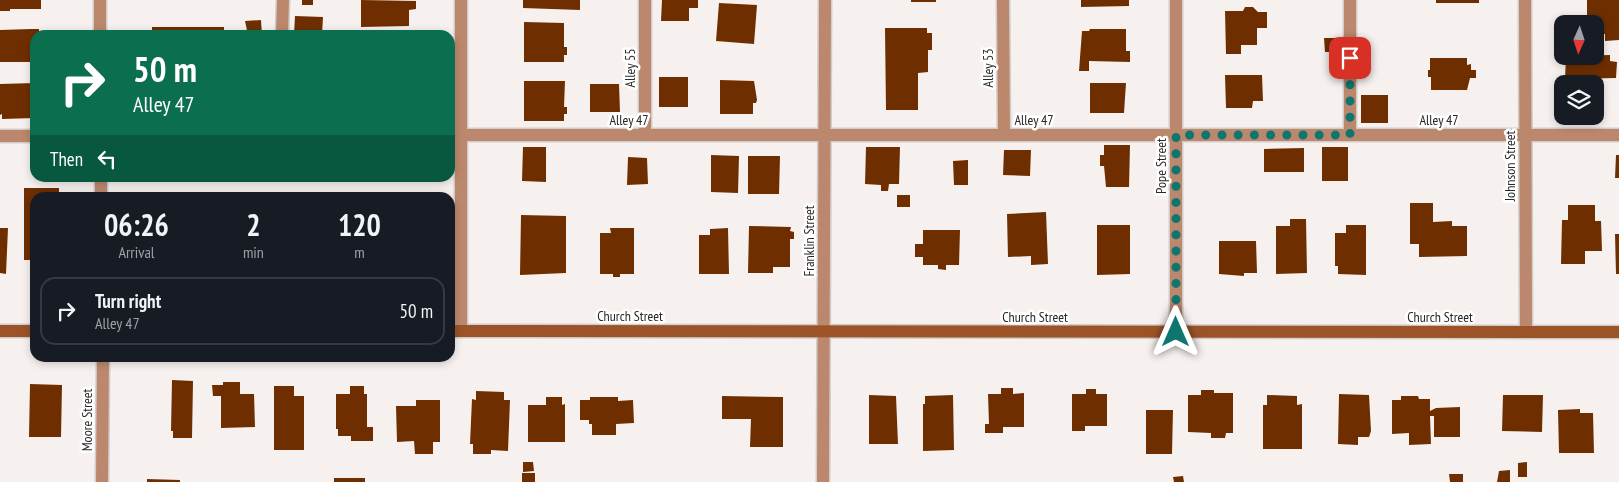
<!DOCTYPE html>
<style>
body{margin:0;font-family:"PT Sans Narrow",sans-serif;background:#20242c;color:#f1f3f6;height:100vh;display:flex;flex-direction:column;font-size:19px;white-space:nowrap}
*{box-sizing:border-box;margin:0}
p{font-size:16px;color:#9ea1a6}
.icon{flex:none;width:28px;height:28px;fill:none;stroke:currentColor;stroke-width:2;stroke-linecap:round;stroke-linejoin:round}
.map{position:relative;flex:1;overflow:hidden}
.side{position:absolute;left:30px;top:192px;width:425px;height:170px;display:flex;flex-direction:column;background:#171b24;border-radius:15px;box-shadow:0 2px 8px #0003}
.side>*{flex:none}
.guide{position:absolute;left:30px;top:30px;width:425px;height:152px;border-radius:15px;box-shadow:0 2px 8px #0003;background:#0b6e4f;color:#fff;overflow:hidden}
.needle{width:32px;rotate:183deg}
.buttons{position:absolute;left:1554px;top:15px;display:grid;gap:10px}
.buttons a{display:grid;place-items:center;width:50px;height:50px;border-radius:10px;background:#171b24;box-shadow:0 2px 8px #0003;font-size:25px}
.pin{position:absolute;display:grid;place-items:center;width:42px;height:42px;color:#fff;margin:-21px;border-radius:10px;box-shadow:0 2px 8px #0006}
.me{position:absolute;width:55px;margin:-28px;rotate:0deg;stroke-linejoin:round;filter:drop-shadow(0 0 4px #0008)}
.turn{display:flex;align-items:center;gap:18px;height:105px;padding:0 20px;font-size:22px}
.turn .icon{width:65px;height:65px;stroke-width:2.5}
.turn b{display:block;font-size:35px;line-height:42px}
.then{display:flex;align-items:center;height:48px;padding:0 20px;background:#0003;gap:10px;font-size:19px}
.eta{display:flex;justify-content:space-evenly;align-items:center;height:85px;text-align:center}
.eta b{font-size:30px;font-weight:600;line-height:35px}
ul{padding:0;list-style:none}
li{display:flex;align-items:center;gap:15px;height:68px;margin:0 10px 8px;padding:0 10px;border:2px solid #363941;border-radius:15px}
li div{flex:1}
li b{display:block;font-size:19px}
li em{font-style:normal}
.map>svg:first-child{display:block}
.building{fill:#6f2e00}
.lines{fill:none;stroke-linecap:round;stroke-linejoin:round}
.service-casing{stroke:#d1cdca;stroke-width:15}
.minor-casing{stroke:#d1cdca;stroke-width:15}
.secondary-casing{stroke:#d1cdca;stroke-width:15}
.service{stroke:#bc886d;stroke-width:12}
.minor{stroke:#bc886d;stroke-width:12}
.secondary{stroke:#9d5328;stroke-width:12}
.route{stroke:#0f766e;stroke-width:9;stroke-dasharray:0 16.2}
.labels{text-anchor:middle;stroke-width:5;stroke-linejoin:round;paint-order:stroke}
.street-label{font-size:14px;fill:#2a2827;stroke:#fff}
</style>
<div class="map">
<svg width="1619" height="482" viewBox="0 0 1619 482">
<rect width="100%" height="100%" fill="#f6f1ee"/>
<!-- building -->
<path class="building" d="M0,0H41V9H10V11H0Z
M302,0H313V5H302Z
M361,0L416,1V9L409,10V26L361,27Z
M523,0H580V10L523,8Z
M662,0H698V8H689V21H661Z
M911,0H936V2H911Z
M1081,0H1129V6L1081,7Z
M1436,0H1479V3H1436Z
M1587,0H1619V40L1605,41V34H1595V24H1587Z
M719,3L757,5L754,44L716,41Z
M1245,7H1253L1258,12H1267V28H1257V45H1241V54H1226L1225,11H1243Z
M295,16L323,17L322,35H294Z
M261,20L262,35H248L245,21Z
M524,22L564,23V47H567V55H564V62H524Z
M152,27H224V35H152Z
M885,28H927V33H932V50H928V72L918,73V110H886Z
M31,29H39V35H35V62H0V30Z
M1090,29H1126V51H1130V62L1089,61V71H1079L1082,31H1089Z
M1324,38H1337L1338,52H1325Z
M1610,55V61L1617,62L1616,78L1565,79L1566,56Z
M1430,58H1467V65L1471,64V70H1476V78H1470L1467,90H1431V77H1428V70H1430Z
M1225,75H1262L1263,101H1253L1252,108H1226Z
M659,77H688V107H659Z
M720,80L754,81L757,100L756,103H753V114H720Z
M524,81H565L564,107H567V114H564V121H524Z
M35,83V118L2,119V114L0,115V84Z
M1090,83H1126L1124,113H1090Z
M590,84H619L620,112H590Z
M1361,95H1388V123H1361Z
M1104,145H1130L1129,187H1106L1104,166H1100V155H1104Z
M523,147H546V182L522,181Z
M866,147H900L899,184H889L888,191H881V185L865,184Z
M1322,147H1348V181H1322Z
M1304,148V172H1264V149Z
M1004,150H1031L1030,176L1003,175Z
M711,155L739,156L738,193L711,192Z
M1616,155H1619V178H1615Z
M748,156H780L779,194H748Z
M628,157L647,158L648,184L627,185Z
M968,160V185H954L953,161Z
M217,178H242V180H217Z
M292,178H320V181H292Z
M24,188H59V198H35V260H24Z
M897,195H910V207H897Z
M1410,203H1433V222L1452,221V226H1467V256L1419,257V244H1410Z
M1568,205H1595V221H1601L1602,251H1585V264H1561L1562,220H1568Z
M1046,212L1048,264L1031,265V256L1008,257L1007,214Z
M521,215L566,216V273L520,275Z
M1290,219H1306L1307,273L1276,274V226H1290Z
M1097,225H1130V274L1097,275Z
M1346,225H1366V275L1338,274V266H1335V233H1346Z
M749,226L791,227L790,231L794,232V239H790V267H773V273H748Z
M0,228H8L6,274L0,273Z
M610,228H634V274H620V277H613V274H600V233H611Z
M728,228L729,274H699V235H710V229Z
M923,230H960L959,265H946V270L938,269V265H923V257H915V244H923Z
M1615,234H1619V274H1616Z
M1219,241H1256L1257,273H1244V276L1219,274Z
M172,380L193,381L192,438H173V431H171Z
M223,382H240V394H254L255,427L221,428V396H213L212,385H223Z
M30,384L62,385L61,437H29Z
M274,386H294V396H304V450H274Z
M350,386H364V394H367V427H373V441H351V436H338V429H336V394H350Z
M1001,388H1013V394L1024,393V427H1003V433H985V424H989L988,394H1001Z
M1086,389H1096V394H1107V426H1085V431H1072V394H1086Z
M1201,390H1214V393H1233V433H1226L1225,438H1211V433L1188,432V395H1201Z
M476,391L504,392V400H510L508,451L491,450V454H473V444H470L472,399L476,400Z
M1339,394L1369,395L1371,431L1369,437H1358V445L1338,444Z
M869,395L896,396L898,444H869Z
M953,395L954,450L923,451V404H925V396Z
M1267,395L1297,396V405L1302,404V449H1263V405H1267Z
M1503,395H1543L1542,432L1502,431Z
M722,396L783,397V447H750L751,419H722Z
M1401,396H1418L1419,399H1430V411L1436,408L1460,407V437H1434V416H1430L1431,444L1409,445V433L1392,434V400H1401Z
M546,397H562V405L565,404V442H528V405H546Z
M590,397H618V401L633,400L634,423L616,424V435H592V424H589V420H580V400H590Z
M416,400H440V442H433V454H415L414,441L397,442L396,406H416Z
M1580,409V413H1593L1594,453H1559L1558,410Z
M1146,410H1173L1172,454H1146Z
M523,462H533L534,471L523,472Z
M1527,462V477H1518V463Z
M1510,470V482H1497L1499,471Z
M522,473H535V482H522Z
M1449,474H1463V482H1450Z
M1183,476L1184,482H1174L1173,477Z
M334,478H365V482H334Z
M147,479L180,480V482H147Z"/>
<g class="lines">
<!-- service casing -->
<g class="service-casing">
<path id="service" d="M645,0V135
M1003,0L1004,135
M282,35L283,0
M450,135H1619
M1350,135V0
M0,136H35"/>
</g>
<!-- minor casing -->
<g class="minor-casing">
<path id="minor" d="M461,0V331
M1176,0V332
M1525,0L1526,332
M100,35V0
M101,178V198
M102,482L103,358
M823,482L825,0"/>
</g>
<!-- secondary casing -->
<g class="secondary-casing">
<path id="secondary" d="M0,331H35
M450,331L1619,332"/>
</g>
<!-- service -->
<use href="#service" class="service"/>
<!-- minor -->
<use href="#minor" class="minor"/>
<!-- secondary -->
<use href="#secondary" class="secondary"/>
</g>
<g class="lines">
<!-- route -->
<path class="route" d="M1176,332V135H1350V58"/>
</g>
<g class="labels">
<!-- street labels -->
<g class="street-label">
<text transform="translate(630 68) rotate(-90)" y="5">Alley 55</text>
<text transform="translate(988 68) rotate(-90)" y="5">Alley 53</text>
<text x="629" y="125">Alley 47</text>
<text x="1034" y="125">Alley 47</text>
<text x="1439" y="125">Alley 47</text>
<text transform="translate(1161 166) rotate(-90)" y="5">Pope Street</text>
<text transform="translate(1510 166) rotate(-90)" y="5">Johnson Street</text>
<text transform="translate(809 241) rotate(-90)" y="5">Franklin Street</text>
<text x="630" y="321">Church Street</text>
<text x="1035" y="322">Church Street</text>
<text x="1440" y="322">Church Street</text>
<text transform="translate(87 420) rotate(-90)" y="5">Moore Street</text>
</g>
</g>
</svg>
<div class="buttons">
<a><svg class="needle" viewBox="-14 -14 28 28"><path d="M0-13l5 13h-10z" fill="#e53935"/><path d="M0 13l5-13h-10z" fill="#9ea1a6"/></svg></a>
<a><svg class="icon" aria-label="layers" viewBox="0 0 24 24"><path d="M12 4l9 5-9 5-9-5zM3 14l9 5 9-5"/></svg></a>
</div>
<div class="pin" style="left:1350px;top:58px;background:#d93025"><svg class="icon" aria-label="arrive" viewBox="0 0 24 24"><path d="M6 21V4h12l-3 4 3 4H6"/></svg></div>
<svg class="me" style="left:1176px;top:332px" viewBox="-20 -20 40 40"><path d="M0-17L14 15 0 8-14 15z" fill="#0f766e" stroke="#fff" stroke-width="4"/></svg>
<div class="guide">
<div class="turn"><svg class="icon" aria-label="right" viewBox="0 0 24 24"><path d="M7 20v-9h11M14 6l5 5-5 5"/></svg><div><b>50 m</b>Alley 47</div></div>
<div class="then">Then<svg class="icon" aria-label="left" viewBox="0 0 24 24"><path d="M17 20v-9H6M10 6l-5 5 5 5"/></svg></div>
</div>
<section class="side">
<div class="eta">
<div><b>06:26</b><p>Arrival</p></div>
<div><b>2</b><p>min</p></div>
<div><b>120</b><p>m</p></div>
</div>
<ul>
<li><svg class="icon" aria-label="right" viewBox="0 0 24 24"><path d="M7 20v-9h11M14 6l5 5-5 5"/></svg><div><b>Turn right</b><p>Alley 47</p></div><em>50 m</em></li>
</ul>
</section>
</div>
